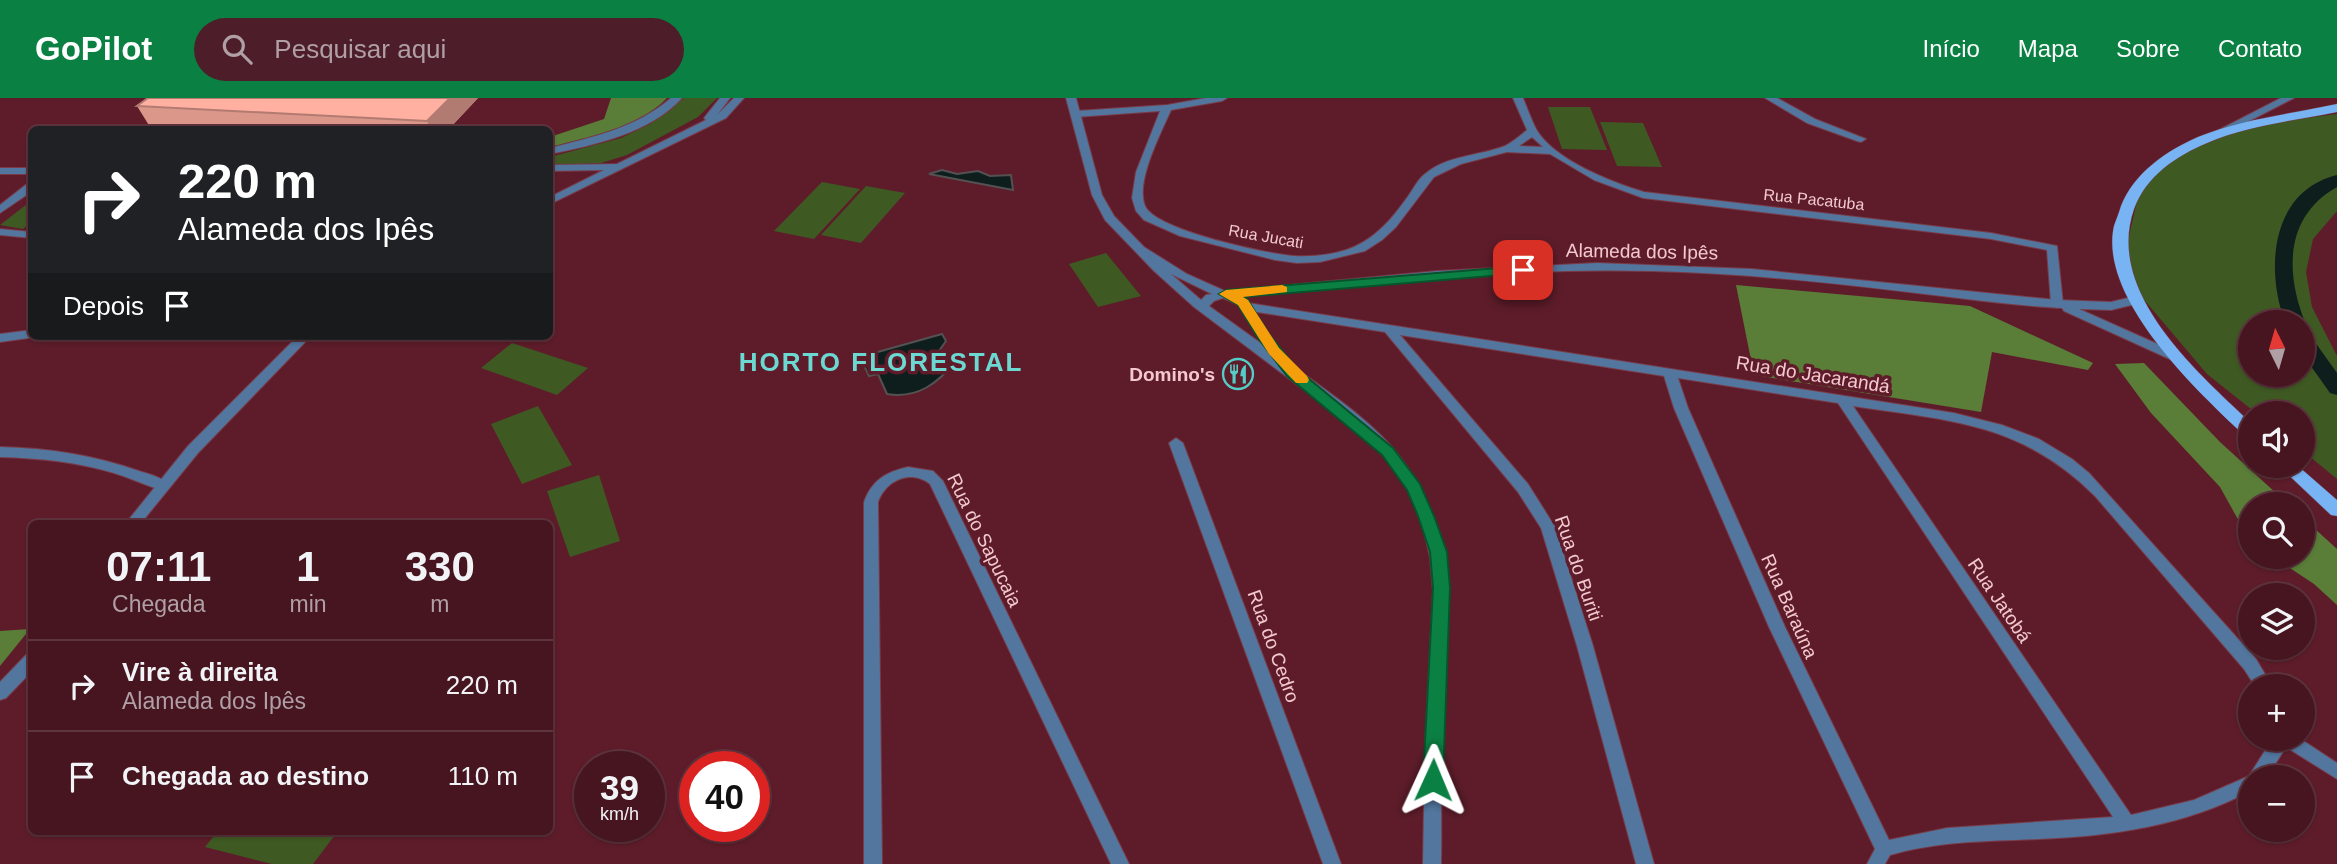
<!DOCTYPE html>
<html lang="pt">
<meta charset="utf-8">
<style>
body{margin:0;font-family:Arial,sans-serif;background:#4d1e29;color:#f1f3f6;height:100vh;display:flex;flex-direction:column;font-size:26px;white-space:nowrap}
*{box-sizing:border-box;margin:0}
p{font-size:23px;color:#b09fa5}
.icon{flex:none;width:38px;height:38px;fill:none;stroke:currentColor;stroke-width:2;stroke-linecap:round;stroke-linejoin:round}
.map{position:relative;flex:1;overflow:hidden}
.side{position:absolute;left:28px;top:422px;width:525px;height:315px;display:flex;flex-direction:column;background:#461520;border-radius:10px;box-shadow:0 2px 5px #0004,0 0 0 2px #5e343e}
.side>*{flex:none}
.guide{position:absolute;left:28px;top:28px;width:525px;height:214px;border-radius:10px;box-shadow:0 2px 5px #0004,0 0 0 2px #5e343e;background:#202124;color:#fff;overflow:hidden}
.needle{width:46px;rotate:355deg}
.fabs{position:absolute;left:2238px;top:212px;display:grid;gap:14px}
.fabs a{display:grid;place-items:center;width:77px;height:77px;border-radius:50%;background:#461520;box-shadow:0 2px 5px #0004,0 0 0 2px #5e343e;font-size:35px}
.speed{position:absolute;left:574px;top:653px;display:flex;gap:14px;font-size:35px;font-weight:700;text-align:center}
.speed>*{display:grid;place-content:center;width:91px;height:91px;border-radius:50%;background:#461520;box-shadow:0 2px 5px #0004,0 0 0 2px #5e343e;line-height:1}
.speed small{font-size:18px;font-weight:400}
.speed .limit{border:10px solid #d22;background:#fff;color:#111}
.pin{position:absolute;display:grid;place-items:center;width:60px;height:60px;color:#fff;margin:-30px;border-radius:14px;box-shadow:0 4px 10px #0006}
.me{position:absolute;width:77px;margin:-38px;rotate:1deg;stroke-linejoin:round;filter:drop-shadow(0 0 5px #0008)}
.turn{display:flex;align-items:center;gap:24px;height:147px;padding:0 35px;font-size:32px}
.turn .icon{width:91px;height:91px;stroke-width:2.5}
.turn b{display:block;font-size:49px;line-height:60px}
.then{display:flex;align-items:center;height:66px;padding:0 35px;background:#0003;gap:14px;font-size:26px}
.eta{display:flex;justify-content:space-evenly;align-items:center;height:119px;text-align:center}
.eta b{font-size:42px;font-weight:700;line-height:49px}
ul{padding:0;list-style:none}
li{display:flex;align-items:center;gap:21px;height:91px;padding:0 35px;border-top:2px solid #5e343e}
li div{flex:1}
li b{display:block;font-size:26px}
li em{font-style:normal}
header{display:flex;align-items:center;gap:42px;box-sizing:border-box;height:98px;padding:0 35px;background:#0b8043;color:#fff}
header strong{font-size:33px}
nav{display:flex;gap:38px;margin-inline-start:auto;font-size:24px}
.search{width:490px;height:63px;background:#4d1e29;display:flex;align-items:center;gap:18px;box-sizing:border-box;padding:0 24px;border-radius:38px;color:#b09fa5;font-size:26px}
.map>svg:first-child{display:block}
.green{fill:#3f5923;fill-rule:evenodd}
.forest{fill:#5a7d38}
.water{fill:#0e1e1d;stroke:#535152;stroke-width:2}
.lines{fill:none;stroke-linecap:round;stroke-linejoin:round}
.canal{fill:#0e1e1d;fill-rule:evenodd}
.minor-casing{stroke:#793b48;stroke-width:2}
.tertiary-casing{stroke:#793b48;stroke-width:2}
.primary-casing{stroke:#793b48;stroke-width:1}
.minor{fill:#52769e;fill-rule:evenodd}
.tertiary{fill:#52769e;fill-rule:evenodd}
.primary{fill:#78b4f4;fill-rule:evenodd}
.wall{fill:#db978a}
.shaded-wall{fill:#b27b71}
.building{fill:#ffb0a1;stroke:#b27b71;stroke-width:2}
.route{fill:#0b8043;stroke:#07532c;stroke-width:2}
.slow{fill:#f59e0b}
.labels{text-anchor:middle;stroke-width:7;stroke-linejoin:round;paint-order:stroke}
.far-street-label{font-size:16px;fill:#f3c9ce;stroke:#5e1c2a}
.street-label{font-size:19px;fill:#f3c9ce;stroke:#5e1c2a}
.poi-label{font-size:19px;font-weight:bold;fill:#f3c9ce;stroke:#5e1c2a;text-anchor:end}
.district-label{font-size:26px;font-weight:bold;letter-spacing:2px;fill:#6cd8d2;stroke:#5e1c2a}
</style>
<header>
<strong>GoPilot</strong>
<div class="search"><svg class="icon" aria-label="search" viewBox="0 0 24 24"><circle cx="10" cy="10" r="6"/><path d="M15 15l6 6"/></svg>Pesquisar aqui</div>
<nav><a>Início</a><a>Mapa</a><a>Sobre</a><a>Contato</a></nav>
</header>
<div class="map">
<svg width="2337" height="766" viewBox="0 0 2337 766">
<rect width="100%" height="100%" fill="#5e1c2a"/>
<!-- green -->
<path class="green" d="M684,0H717L698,19L627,57L601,65L550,67V59L621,40L650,26Z
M1548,9H1590L1607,52L1562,51Z
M2337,16V113L2313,141L2306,174L2312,209L2337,258V381L2303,353V315H2256L2207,276L2140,197L2126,151L2142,81L2218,31ZM2250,224H2303V276H2250Z
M1600,24L1643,25L1662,69L1617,68Z
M822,84L860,91L814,141L774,133Z
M866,88L905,95L861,145L821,137Z
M31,103V124L23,131L0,127Z
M1106,155L1141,198L1098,209L1069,166Z
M512,245L588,270L557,297L481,270Z
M538,308L572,367L522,386L491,326Z
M599,377L620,443L570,459L547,393Z
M218,733H338L313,766H272L205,749Z"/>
<!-- forest -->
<path class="forest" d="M611,0H667C638,30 589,39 550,49V39L604,21Z
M1736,187L1970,208L2093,265L2088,272L1992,254L1981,314L1754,277Z
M2144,265L2220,344L2288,406H2250V443L2220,389L2151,315L2115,266Z
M2303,420L2337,451V507L2314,486L2273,459L2303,458Z
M30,531L0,568V533Z"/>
<!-- water -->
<path class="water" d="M942,72L957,76L978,73L990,78L1011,77L1013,92L929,76Z
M942,236L946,243L939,253L940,259L957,262C938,285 918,301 887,296L878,276L869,278L860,259Z"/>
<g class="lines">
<!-- canal -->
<path class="canal" d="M2337,77V89C2285,118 2285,174 2305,224L2303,227V224H2285C2265,171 2271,93 2337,77Z
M2303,236L2310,237L2337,275V297L2330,295L2303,257Z"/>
<!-- minor casing -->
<g class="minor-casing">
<path id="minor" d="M1206,0H1227L1222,3L1171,12C1161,35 1135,84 1145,108C1155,132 1267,156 1294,158C1311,159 1330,157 1346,152C1374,143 1393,120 1409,97C1414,90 1418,81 1425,76C1447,57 1479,58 1505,48C1513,44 1520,38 1527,32L1513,0H1523C1527,10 1531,21 1536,31C1554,62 1611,84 1644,94L1991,135L2057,148L2063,206L2057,210L2051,206L2047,152L1991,141L1643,100L1594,82L1550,56L1507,54L1461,66L1434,79L1396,129L1382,142L1365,153L1320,164L1297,165L1275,162L1180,138L1144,122L1136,113L1132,100L1136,74L1160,13L1076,19L1071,16L1076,13L1167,7ZM1532,39L1543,49L1519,48Z
M1765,0H1777L1815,21L1866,41L1861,44L1857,43L1807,25Z
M2281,0H2294L2222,37L2213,35Z
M1248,205L1954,315L2002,327L2039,341L2072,361L2089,375L2256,561L2272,588H2255L2244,571L2095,398C2020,324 1951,323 1853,308L2131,717L2194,702L2249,678L2273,640H2299L2337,665V681L2286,649L2267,679H2250V693C2184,728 2112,738 2039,741C1989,743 1938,743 1890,757L1885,766H1867L1875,751L1769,529L1674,310L1664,278L1400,237L1528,386L1555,429L1593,548L1654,766H1636L1577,548L1541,430L1518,394L1385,234L1244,212L1242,209L1244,206ZM1678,280L1838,305L2113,719L1947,730L1889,742L1785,529L1688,310Z
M32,232V238L36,239L0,244V236Z
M1176,340L1183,345L1341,766H1323L1169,345Z
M0,349C48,350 94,357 139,373C149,376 162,379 168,387L161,392C145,387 130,380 114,375C77,364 39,360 0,359Z
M908,369L933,373L943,383L1129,766H1111L930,386C911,371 886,382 878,404L882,766H864V404C872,382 886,374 908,369Z"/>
</g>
<!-- tertiary casing -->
<g class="tertiary-casing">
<path id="tertiary" d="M671,0H682C650,35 595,47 550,56V50C593,39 636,30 671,0Z
M720,0H730L717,17L734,0H744L726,20L550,106V99L604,72L550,73V67L617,66L706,22L704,20Z
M1066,0H1076L1102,97L1114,118L1144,149L1187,176L1225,193L1438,173L1597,165L1752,171L2057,202L2111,204L2136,198L2142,202L2140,205L2111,212L2079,211L2182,257L2184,260L2178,264L2174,263L2064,213L2062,210C2016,208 1970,201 1925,196C1834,185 1743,175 1651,173C1513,169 1376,186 1239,198L1248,202L1268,235L1288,262L1287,264C1324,291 1373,323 1401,360C1464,443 1447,536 1442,633C1440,677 1442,722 1441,766H1423L1425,650L1433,493L1430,459L1422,425L1410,394L1391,366L1361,335L1194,209L1154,173L1105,122L1092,97ZM1171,176L1212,196L1206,197L1201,202ZM1223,200L1239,207L1266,249L1209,208L1214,203Z
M0,70H32V76H0Z
M32,82V92L28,96L0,115V107Z
M0,131L32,134V140L0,137Z
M298,238H311L198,355L141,425H126L188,348Z
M32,556V573L6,600L0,602V584L26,557Z"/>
</g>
<!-- primary casing -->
<g class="primary-casing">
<path id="primary" d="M2337,6V14C2294,23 2248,27 2207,45C2176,58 2146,78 2134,111C2105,194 2196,273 2250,324V339L2244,337C2197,293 2098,200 2114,128C2116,122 2119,115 2121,108C2134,75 2166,53 2198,39C2242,21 2291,16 2337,6Z
M2279,368H2298L2337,402V418L2331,417Z"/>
</g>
<!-- minor -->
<use href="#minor" class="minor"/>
<!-- tertiary -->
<use href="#tertiary" class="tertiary"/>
<!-- primary -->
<use href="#primary" class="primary"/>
</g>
<!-- wall -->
<path class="wall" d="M148,0H478L448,32H193L150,29L137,8Z"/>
<!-- shaded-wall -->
<path class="shaded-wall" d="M450,0H478L448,32H431L427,23Z"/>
<!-- building -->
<path class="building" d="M148,0H450L427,23L137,8Z"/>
<!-- route -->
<path class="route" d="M1523,168L1527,170V175L1243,199L1248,202L1268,235L1297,271L1393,350L1420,386L1434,418L1447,454L1450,490L1443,682L1440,688L1433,691L1426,688L1423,682L1433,490L1430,454L1418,418L1407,392L1382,357L1287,278L1258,240L1238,207L1219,196L1226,192Z"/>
<!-- slow -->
<path class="slow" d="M1282,187L1287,189V194L1243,199L1248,202L1279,250L1307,278L1309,282L1307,285H1296L1269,256L1238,207L1219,196L1226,192Z"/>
<!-- icons -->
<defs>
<g id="restaurant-ring" transform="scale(1.575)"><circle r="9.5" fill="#5e1c2a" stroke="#54cdc8" stroke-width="1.5"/><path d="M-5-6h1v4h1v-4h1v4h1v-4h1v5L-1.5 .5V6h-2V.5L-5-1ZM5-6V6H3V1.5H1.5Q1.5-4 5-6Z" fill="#54cdc8"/></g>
</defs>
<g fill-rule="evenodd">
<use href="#restaurant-ring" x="1238" y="276"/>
</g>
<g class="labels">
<!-- far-street labels -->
<g class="far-street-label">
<text transform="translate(1814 101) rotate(6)" y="6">Rua Pacatuba</text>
<text transform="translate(1266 138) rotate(10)" y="6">Rua Jucati</text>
</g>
<!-- street labels -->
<g class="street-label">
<text transform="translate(1642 153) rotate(1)" y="7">Alameda dos Ipês</text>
<text transform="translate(1813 276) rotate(9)" y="7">Rua do Jacarandá</text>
<text transform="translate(985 442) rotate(64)" y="7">Rua do Sapucaia</text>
<text transform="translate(1579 470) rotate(71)" y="7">Rua do Buriti</text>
<text transform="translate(2000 502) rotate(56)" y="7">Rua Jatobá</text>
<text transform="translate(1790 508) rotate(66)" y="7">Rua Baraúna</text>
<text transform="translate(1274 548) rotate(70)" y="7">Rua do Cedro</text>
</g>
<!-- poi labels -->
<g class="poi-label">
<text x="1215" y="283">Domino's</text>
</g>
<!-- district labels -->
<g class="district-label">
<text x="881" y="273">HORTO FLORESTAL</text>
</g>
</g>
</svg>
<div class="fabs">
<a><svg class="needle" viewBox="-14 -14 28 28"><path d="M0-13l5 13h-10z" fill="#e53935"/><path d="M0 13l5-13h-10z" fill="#b09fa5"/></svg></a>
<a><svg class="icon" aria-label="sound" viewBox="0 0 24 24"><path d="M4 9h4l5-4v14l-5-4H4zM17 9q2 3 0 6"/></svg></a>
<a><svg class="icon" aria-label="search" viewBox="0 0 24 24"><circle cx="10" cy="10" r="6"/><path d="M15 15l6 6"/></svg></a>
<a><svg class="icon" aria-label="layers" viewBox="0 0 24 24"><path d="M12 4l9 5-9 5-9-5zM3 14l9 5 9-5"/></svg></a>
<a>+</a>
<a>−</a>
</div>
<div class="speed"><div>39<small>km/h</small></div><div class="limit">40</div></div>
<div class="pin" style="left:1523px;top:172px;background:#d93025"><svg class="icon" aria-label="arrive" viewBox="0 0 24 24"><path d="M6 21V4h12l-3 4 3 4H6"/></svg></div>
<svg class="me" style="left:1433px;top:682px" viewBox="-20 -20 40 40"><path d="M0-17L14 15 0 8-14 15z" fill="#0b8043" stroke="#fff" stroke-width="4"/></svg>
<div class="guide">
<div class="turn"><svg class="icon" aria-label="right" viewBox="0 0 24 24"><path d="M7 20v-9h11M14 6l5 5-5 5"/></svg><div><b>220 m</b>Alameda dos Ipês</div></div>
<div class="then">Depois<svg class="icon" aria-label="arrive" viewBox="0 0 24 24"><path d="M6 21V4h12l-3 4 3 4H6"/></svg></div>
</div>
<section class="side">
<div class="eta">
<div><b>07:11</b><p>Chegada</p></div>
<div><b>1</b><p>min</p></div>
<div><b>330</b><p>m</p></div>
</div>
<ul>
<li><svg class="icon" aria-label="right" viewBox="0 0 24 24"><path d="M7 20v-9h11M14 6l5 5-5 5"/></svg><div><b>Vire à direita</b><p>Alameda dos Ipês</p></div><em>220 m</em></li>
<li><svg class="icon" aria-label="arrive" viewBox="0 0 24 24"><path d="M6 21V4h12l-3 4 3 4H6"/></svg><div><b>Chegada ao destino</b></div><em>110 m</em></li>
</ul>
</section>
</div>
